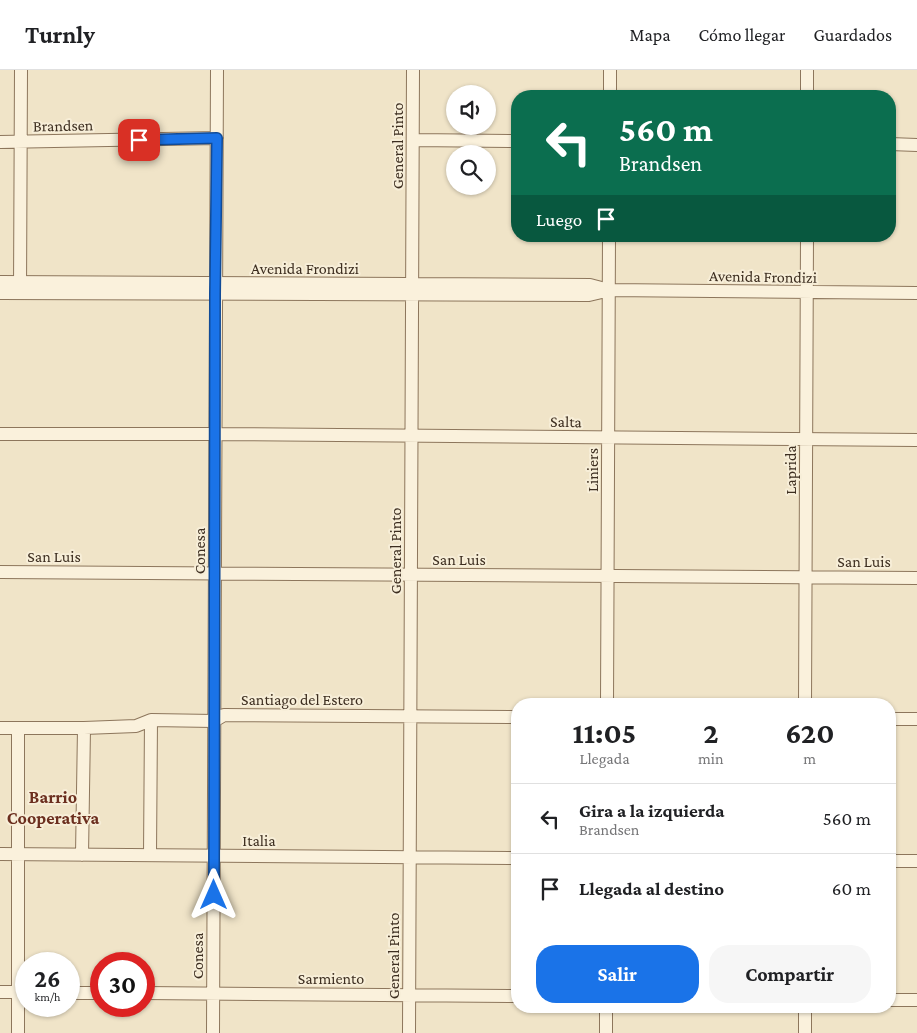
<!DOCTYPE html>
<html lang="es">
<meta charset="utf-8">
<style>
body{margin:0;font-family:"Crimson Pro",serif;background:#f6f6f6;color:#202124;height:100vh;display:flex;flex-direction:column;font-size:19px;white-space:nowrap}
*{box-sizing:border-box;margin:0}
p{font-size:16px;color:#757577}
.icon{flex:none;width:28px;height:28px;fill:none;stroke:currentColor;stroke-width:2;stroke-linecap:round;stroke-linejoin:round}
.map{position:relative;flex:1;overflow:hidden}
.details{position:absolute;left:511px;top:628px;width:385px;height:315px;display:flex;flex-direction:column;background:#fff;border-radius:20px;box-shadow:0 1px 4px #0004}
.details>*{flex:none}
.guide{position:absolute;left:511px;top:20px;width:385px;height:152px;border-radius:20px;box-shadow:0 1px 4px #0004;background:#0b6e4f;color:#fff;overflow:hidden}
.buttons{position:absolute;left:446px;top:15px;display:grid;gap:10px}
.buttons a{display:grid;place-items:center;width:50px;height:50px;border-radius:50%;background:#fff;box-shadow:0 1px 4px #0004;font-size:25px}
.speed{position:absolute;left:15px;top:882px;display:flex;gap:10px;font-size:25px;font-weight:700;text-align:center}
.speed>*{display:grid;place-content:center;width:65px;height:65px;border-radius:50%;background:#fff;box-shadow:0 1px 4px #0004;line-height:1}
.speed small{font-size:12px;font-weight:400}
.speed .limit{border:8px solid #d22;background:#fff;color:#111}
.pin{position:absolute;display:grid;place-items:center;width:42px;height:42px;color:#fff;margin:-21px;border-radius:10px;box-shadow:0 2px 8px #0006}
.me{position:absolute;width:55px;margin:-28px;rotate:0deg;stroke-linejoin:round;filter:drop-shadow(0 0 4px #0008)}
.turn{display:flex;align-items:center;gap:18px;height:105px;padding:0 25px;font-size:22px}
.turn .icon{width:65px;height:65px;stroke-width:2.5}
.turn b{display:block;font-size:35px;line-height:42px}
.then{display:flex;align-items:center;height:48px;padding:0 25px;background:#0003;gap:10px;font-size:19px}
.eta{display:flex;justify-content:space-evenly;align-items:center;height:85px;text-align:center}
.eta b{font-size:30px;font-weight:700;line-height:35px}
.cta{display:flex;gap:10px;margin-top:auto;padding:10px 25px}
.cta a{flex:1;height:58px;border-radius:20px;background:#1a73e8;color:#fff;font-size:20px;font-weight:700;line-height:58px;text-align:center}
.cta a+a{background:#f6f6f6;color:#202124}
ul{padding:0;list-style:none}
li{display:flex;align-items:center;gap:15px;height:70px;padding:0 25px;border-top:1px solid #e0e0e0}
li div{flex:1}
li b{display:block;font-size:19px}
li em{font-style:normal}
header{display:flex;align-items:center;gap:30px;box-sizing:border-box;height:70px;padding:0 25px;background:#fff;border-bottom:1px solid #e0e0e0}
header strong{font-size:24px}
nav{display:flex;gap:28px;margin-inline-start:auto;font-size:18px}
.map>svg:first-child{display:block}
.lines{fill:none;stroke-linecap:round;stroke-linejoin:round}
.minor-casing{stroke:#8d765c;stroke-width:14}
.minor{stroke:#faf1dc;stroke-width:12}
.route-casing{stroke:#114b97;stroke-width:12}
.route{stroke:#1a73e8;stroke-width:9}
.labels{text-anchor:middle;stroke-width:4;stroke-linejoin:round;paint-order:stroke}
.street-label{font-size:16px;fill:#3d2e20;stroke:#f7eed8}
.neighbourhood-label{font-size:18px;font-weight:bold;fill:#6b2e1e;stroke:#f7eed8}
</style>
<header>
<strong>Turnly</strong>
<nav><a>Mapa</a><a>Cómo llegar</a><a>Guardados</a></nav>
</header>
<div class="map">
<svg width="917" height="963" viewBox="0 0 917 963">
<rect width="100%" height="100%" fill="#f0e4c8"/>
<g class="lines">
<!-- minor casing -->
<g class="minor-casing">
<path id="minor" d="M610,26V0
M807,26V0
M413,70L518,71
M0,72L217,68
M890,74L917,75
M0,212L590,215L609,220L917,223
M20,221L21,0
M0,223L589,225L606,221
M0,364H215L917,370
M0,502L917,508
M607,634L609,166
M805,634L807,166
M890,649H917
M0,658H84L136,656L151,650L214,651L224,645L518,647
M0,784L518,788
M82,785L84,658
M150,785L151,650
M890,791H917
M0,922H26
M69,923H101
M144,923L518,926
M890,930H917
M18,963V658
M213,963L217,0
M409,963L413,0
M606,963V936
M805,963V936"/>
</g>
<!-- minor -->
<use href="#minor" class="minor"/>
</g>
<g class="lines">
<!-- route casing -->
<g class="route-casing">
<path id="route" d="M139,70L217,68L215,224L214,825"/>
</g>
<!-- route -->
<use href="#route" class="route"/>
</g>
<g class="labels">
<!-- street labels -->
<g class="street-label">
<text transform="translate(63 55) rotate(-1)" y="6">Brandsen</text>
<text transform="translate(397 76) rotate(-90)" y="6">General Pinto</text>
<text x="305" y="204">Avenida Frondizi</text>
<text transform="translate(763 206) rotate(1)" y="6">Avenida Frondizi</text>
<text transform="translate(566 351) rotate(1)" y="6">Salta</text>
<text transform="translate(592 400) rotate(-90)" y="6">Liniers</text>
<text transform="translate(790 400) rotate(-90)" y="6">Laprida</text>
<text transform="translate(199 481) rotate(-90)" y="6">Conesa</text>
<text transform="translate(395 481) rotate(-90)" y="6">General Pinto</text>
<text x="54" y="492">San Luis</text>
<text x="459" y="495">San Luis</text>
<text x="864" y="497">San Luis</text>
<text x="302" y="635">Santiago del Estero</text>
<text x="259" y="776">Italia</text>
<text transform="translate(197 886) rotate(-90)" y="6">Conesa</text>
<text transform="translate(393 886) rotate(-90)" y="6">General Pinto</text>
<text x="331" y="914">Sarmiento</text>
</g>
<!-- neighbourhood labels -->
<g class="neighbourhood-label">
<text x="53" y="733">Barrio<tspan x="53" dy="21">Cooperativa</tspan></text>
</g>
</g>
</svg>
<div class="buttons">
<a><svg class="icon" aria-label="sound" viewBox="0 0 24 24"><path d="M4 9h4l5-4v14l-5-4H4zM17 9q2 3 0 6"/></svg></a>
<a><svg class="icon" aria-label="search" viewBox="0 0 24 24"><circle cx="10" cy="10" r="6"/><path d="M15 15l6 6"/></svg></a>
</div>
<div class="speed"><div>26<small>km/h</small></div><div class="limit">30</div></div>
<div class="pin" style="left:139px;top:70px;background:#d93025"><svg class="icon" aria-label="arrive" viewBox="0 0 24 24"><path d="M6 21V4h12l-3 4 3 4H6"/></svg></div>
<svg class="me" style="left:214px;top:825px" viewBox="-20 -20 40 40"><path d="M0-17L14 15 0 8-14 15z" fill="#1a73e8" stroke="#fff" stroke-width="4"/></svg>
<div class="guide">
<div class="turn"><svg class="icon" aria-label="left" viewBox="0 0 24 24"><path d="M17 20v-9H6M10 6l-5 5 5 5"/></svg><div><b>560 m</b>Brandsen</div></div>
<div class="then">Luego<svg class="icon" aria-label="arrive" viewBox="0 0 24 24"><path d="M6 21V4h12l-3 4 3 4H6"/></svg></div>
</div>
<section class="details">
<div class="eta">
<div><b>11:05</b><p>Llegada</p></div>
<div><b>2</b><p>min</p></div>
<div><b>620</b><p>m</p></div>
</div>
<ul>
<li><svg class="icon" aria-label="left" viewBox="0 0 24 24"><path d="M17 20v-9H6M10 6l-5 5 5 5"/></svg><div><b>Gira a la izquierda</b><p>Brandsen</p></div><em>560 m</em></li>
<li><svg class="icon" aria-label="arrive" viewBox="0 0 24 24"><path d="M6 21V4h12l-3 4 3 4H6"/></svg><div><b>Llegada al destino</b></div><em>60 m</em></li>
</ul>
<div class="cta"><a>Salir</a><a>Compartir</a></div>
</section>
</div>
